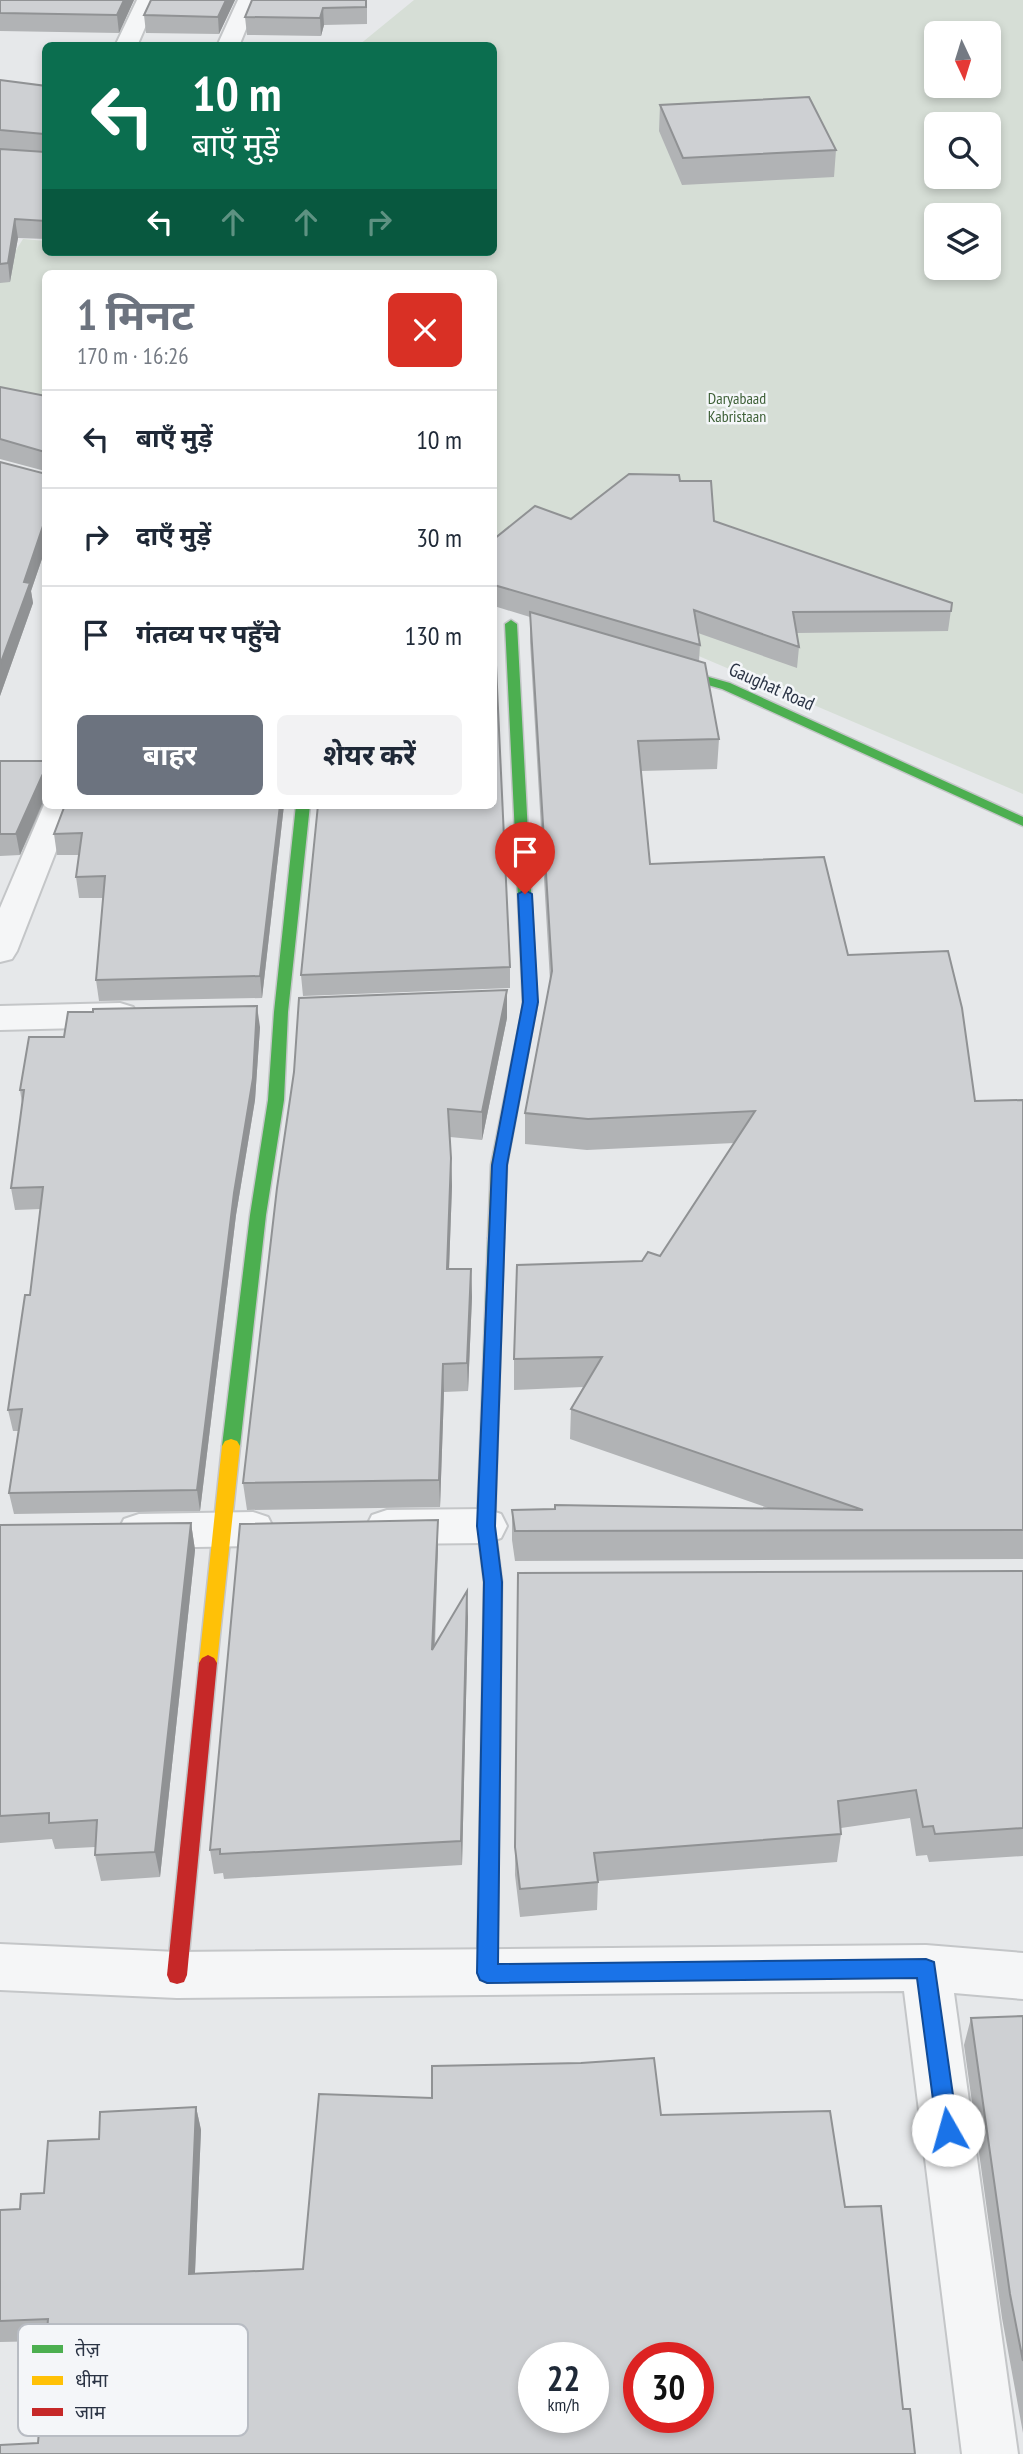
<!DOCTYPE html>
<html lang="hi">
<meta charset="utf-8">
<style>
body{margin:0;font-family:"PT Sans Narrow","Noto Sans Devanagari",sans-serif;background:#f2f2f3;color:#1f2937;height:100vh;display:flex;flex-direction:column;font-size:26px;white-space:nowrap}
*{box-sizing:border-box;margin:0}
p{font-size:23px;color:#747a83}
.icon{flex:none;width:38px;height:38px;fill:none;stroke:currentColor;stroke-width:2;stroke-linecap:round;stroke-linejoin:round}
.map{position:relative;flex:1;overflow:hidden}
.sheet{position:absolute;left:42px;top:270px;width:455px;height:539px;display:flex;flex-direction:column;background:#fff;border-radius:10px;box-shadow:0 4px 10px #0003}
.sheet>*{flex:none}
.top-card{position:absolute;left:42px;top:42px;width:455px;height:214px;border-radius:10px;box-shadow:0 4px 10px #0003;background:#0b6e4f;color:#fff;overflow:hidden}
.needle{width:46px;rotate:176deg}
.tools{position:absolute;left:924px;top:21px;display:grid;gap:14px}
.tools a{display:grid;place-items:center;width:77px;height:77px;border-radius:10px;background:#fff;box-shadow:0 4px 10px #0003;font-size:35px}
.speed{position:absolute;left:518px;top:2342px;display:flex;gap:14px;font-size:35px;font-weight:700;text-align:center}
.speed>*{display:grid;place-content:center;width:91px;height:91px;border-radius:50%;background:#fff;box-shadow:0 4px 10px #0003;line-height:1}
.speed small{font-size:18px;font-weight:400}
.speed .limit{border:10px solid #d22;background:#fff;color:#111}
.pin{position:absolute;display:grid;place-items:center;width:60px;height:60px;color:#fff;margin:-72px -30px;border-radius:50% 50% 50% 0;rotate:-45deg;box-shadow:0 0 7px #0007}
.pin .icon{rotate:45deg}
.me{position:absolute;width:77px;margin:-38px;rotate:353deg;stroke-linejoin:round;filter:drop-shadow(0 0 5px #0008)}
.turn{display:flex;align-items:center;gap:24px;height:147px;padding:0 35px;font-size:32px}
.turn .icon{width:91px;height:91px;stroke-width:2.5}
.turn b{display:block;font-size:49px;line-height:60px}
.lanes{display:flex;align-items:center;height:66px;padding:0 35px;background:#0003;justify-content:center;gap:35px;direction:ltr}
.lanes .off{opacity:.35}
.round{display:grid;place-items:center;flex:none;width:74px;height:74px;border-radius:10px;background:#f2f2f3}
.head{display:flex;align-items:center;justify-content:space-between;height:119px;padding:0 35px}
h1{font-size:42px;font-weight:700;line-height:52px;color:#6c737f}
.button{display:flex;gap:14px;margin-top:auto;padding:14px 35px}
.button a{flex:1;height:80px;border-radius:10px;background:#6c737f;color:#fff;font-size:28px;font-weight:700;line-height:80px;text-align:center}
.button a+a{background:#f2f2f3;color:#1f2937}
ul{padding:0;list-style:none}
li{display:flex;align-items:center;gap:21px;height:98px;padding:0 35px;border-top:2px solid #e0e1e3}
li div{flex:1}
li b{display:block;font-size:26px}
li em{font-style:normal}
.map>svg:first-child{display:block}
.green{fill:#d6ded6;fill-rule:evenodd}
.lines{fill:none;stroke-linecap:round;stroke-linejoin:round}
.street-casing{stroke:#c4c6c8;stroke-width:4}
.fast-casing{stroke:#c4c6c8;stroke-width:3}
.slow-casing{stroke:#c4c6c8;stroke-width:3}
.jam-casing{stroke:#c4c6c8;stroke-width:3}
.street{fill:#f5f6f7;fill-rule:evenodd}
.fast{fill:#4caf50;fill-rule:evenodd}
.slow{fill:#ffc107;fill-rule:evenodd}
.jam{fill:#c62828;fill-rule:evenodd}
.wall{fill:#b1b3b5}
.shaded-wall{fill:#909294}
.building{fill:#ced0d3;stroke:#909294;stroke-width:2;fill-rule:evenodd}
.route{fill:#1a73e8;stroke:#114b97;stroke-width:2}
.labels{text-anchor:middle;stroke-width:5;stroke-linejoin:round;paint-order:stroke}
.far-park-label{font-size:16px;fill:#3f6138;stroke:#f4f6f9}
.street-label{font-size:19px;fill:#2b3445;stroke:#f4f6f9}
.key{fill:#f4f6f9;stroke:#b8bcc3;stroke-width:2}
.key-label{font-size:19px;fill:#2b3445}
</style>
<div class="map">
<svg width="1023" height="2454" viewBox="0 0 1023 2454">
<rect width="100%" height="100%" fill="#e6e8ea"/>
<!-- green -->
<path class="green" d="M414,0H1023V794L494,569V273H46L45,402L0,396V275L23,239L45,241L46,252H494V46L359,45ZM936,33H989V86H936ZM936,124H989V177H936ZM936,215H989V268H936Z"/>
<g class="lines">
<!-- street casing -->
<g class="street-casing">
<path id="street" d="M137,0H157L137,46H115Z
M238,0H258L239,46H217Z
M46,800V805H74L17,951L12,959L0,962V908Z
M120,1003L133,1007L138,1015L133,1023L120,1027L0,1030V1006Z
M486,1509L501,1514L507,1526L501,1538L486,1543L387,1544L372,1539L366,1527L372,1515L387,1510Z
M253,1512L268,1517L274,1529L268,1541L253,1546L139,1548L124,1543L118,1531L124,1519L139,1514Z
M0,1944L177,1952L926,1945L1023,1953V1999L954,1993L1018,2454H962L904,1991L177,1998L0,1990Z"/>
</g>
<!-- fast casing -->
<g class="fast-casing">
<path id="fast" d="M511,620L517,624L537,1005L530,1010L523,1005L505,624Z
M659,663L730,683L1023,817V826L722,689L655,670V664Z
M296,805H310L288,1012L284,1100L266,1215L240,1446L237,1451H225L222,1446L250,1215L268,1100L274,1012Z
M496,1232L504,1238L495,1526L502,1582L497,1973L494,1980L487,1982L480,1980L477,1973L484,1582L477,1526L488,1238Z"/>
</g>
<!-- slow casing -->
<g class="slow-casing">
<path id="slow" d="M530,1000L537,1005L507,1165L504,1238L496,1244L488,1238L491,1165L523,1005Z
M231,1439L237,1441L240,1446L217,1663L214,1668L208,1671L202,1668L199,1663L222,1446L225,1441Z"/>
</g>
<!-- jam casing -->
<g class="jam-casing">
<path id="jam" d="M208,1655L214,1658L217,1663L187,1975L184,1982L177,1984L170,1982L167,1975L199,1663L202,1658Z"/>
</g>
<!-- street -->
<use href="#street" class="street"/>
<!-- fast -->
<use href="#fast" class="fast"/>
<!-- slow -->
<use href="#slow" class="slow"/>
<!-- jam -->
<use href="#jam" class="jam"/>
</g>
<!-- wall -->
<path class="wall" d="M0,0H134L119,33L0,31Z
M151,0H235L219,34L146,33L144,15Z
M367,0V24L324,25L321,36L247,35L245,17Z
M0,80L46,86V239L18,238L10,282L0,283V149L45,152L0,149Z
M660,105L836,150L834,177L682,185L659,131Z
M0,387L46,396V547L31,591L33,603L0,696V462L42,473L45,471L0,459Z
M680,481L714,521L952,603L948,631L797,633L799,647L797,668L698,633L700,645L699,661L719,739L717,769L641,771L650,864L848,955L975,1101L1023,1100V1559L515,1561L512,1540V1510L768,1508L570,1439L571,1409L583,1387L514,1390V1359L642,1261L660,1256L734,1143L587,1150L525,1144V1113L550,980L530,642V617L494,606V539L571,519Z
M0,761H46V798L20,855L0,856Z
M284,805L262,998L99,1001L96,980L103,898H79L76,877L79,855H57L54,834Z
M510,967V988L303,996L301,975Z
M507,1018L482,1140L450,1137L452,1186L449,1269H471L472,1297L468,1391L444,1392L440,1507L247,1510L243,1483L277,1188Z
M260,1027L255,1100L236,1215L200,1511L14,1514L9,1493L19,1431H13L8,1410L30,1295L41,1209L15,1210L11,1188L22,1103L20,1090L64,1037Z
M191,1523L195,1550L160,1877L101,1881L95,1855V1847L55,1849L52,1839L0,1843V1525Z
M438,1546L435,1647L468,1617L462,1865L224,1879L223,1873L214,1874L210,1850Z
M1023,1571V1856L929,1862L927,1855L916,1856L910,1818L841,1828V1834L837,1862L598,1881L597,1910L520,1917L515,1875L518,1573Z
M1023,2016V2433L1002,2318L964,2045L971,2018Z
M196,2107L201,2130L195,2273L303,2269L661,2115L845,2207L903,2409L38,2443L46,2341L0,2342V2210L20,2209L44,2193L99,2139Z"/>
<!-- shaded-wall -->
<path class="shaded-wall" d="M124,0H134L119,33L117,15Z
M226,0H235L219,34L218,17Z
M323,8L324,25L321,36L320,18Z
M15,219L18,238L10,282L8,263Z
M46,517V547L31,591L33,603L0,696V665L24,582Z
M42,776L45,797L20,855L16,834Z
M280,805H284L262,998L260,976Z
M507,990V1018L482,1140V1112Z
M257,1006L260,1027L255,1100L236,1215L200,1511L197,1490Z
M451,1158L452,1186L448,1297L447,1269Z
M471,1269L472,1297L468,1391L467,1363Z
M443,1364L444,1392L440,1507L439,1480Z
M438,1520V1546L433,1676L432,1650Z
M191,1523L195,1550L160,1877L155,1852Z
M467,1591L468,1617L462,1865L461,1841Z
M196,2107L201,2130L194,2295L189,2274Z"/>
<!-- building -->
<path class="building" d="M0,0H124L117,15L0,13Z
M151,0H226L218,17L144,15Z
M252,0H366V7L323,8L320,18L245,17Z
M0,80L46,86V136L44,134L0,130Z
M809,97L836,150L683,158L660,105Z
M0,149L45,152L46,150V221L15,219L8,263L0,264Z
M0,387L46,396V462L45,452L0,439Z
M0,462L42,473L46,471V517L24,582L30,583L0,665Z
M629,474L679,475L680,481H711L714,521L952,603L951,611L793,612L799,647L694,610L700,645L494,585V539L535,506L571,519Z
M530,612L705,663L719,739L638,741L650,864L824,857L848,955L948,951L962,1008L975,1101L1023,1100V1530L515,1531L512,1510L555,1509V1505L863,1510L571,1409L602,1357L514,1359L517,1265L642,1261L648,1252L660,1256L755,1111L588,1119L525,1113L552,971Z
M494,622L510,967L301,975L318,805H494Z
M0,761H46V781L42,776L16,834H0Z
M65,805H280L260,976L96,980L105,876L76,877L82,833L54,834Z
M507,990L482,1112L448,1109L451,1158L447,1269H471L467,1363L443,1364L439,1480L243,1483L277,1188L294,1072L299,998Z
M257,1006L253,1078L234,1193L197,1490L9,1493L22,1409L8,1410L25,1295H30L43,1187L11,1188L24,1090H20L29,1037H64L68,1012H93V1009Z
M438,1520L432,1650L467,1591L461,1841L220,1854V1849L210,1850L240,1524Z
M191,1523L155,1852L95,1855L97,1820L49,1823V1813L0,1816V1525Z
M1023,1571V1828L935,1834L933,1826L923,1827L916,1790L838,1801L841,1834L594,1853L598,1882L520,1889L515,1847L518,1573Z
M1023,2016V2361L1010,2294L971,2018Z
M654,2058L661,2115L830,2111L845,2207L881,2206L903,2409H910L915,2454H0V2445L38,2443L48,2319L0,2321V2210L20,2209L21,2194L44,2193L48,2141L99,2139L100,2112L196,2107L189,2274L303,2269L319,2094L432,2098V2066L581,2063ZM534,2357H593V2417H534ZM639,2357H698V2417H639Z"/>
<!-- route -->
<path class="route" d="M525,890L532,894L538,1002L507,1165L495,1526L502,1582L498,1964L926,1959L934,1962L958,2130L955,2137L948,2140L940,2137L937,2130L917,1978L487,1983L480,1980L477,1973L484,1582L477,1526L492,1165L523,1002L518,894Z"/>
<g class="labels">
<!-- far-park labels -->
<g class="far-park-label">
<text x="737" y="404">Daryabaad<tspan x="737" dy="18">Kabristaan</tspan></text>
</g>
<!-- street labels -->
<g class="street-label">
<text transform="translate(772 686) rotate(24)" y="7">Gaughat Road</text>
</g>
</g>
<!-- legend -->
<rect x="18" y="2324" width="230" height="112" rx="10" class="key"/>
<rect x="32" y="2345" width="31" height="8" fill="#4caf50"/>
<rect x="32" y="2376" width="31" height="9" fill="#ffc107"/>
<rect x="32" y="2408" width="31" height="8" fill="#c62828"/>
<g class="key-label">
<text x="75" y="2356">तेज़</text>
<text x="75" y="2387">धीमा</text>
<text x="75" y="2419">जाम</text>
</g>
</svg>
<div class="tools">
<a><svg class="needle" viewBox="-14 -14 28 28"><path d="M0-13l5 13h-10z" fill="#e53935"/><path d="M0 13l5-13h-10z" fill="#747a83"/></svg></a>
<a><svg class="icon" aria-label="search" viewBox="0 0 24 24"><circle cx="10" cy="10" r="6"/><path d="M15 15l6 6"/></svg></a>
<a><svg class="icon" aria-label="layers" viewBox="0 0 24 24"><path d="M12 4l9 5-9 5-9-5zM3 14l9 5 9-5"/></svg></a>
</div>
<div class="speed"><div>22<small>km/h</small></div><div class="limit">30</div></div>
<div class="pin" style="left:525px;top:894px;background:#d93025"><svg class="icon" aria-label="arrive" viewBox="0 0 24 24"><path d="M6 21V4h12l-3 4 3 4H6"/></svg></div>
<svg class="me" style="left:948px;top:2130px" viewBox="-20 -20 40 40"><circle r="19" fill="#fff"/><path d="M0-13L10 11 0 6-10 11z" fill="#1a73e8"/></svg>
<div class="top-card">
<div class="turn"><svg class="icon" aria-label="left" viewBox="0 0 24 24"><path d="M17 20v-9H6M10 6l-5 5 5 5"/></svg><div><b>10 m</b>बाएँ मुड़ें</div></div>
<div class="lanes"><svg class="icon" aria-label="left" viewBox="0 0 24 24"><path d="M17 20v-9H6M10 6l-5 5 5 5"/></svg><svg class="icon off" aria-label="ahead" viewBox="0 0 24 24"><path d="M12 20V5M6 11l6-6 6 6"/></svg><svg class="icon off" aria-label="ahead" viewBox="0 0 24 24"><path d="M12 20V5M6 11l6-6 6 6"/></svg><svg class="icon off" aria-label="right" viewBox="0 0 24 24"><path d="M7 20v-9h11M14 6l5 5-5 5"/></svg></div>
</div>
<section class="sheet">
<div class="head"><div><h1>1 मिनट</h1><p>170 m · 16:26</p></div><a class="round" style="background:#d93025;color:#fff"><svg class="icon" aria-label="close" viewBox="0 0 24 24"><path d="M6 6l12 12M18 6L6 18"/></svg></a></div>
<ul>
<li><svg class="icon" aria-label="left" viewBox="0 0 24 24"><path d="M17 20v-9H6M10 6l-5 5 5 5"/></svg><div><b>बाएँ मुड़ें</b></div><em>10 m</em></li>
<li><svg class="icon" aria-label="right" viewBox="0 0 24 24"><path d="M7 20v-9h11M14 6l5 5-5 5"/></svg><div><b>दाएँ मुड़ें</b></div><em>30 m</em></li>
<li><svg class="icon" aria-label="arrive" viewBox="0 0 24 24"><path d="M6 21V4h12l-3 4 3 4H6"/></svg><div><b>गंतव्य पर पहुँचे</b></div><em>130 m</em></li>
</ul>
<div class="button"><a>बाहर</a><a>शेयर करें</a></div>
</section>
</div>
